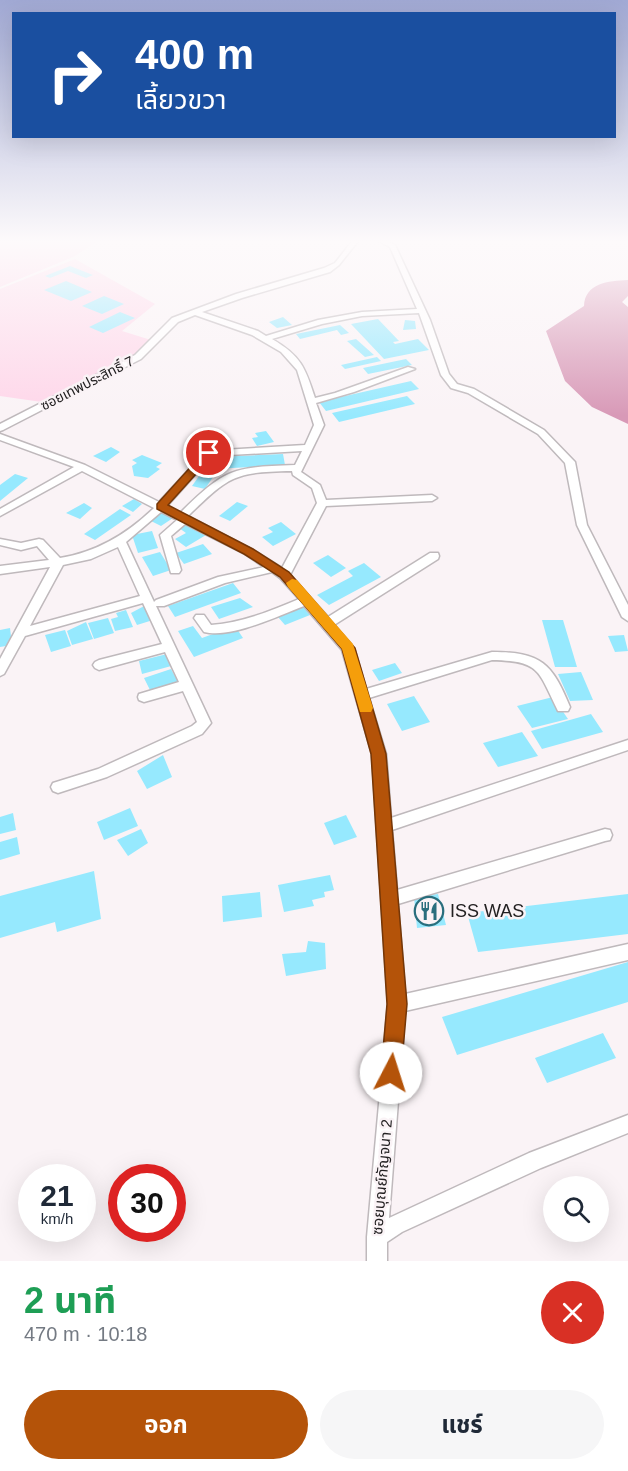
<!DOCTYPE html>
<html lang="th">
<meta charset="utf-8">
<style>
body{margin:0;font-family:Arial,"Noto Sans Thai",sans-serif;background:#f6f6f7;color:#1f2937;height:100vh;display:flex;flex-direction:column;font-size:22px;white-space:nowrap}
*{box-sizing:border-box;margin:0}
p{font-size:20px;color:#747a83}
.icon{flex:none;width:33px;height:33px;fill:none;stroke:currentColor;stroke-width:2;stroke-linecap:round;stroke-linejoin:round}
.map{position:relative;height:1261px;overflow:hidden}
.details{display:flex;flex-direction:column;background:#fff;flex:1}
.details>*{flex:none}
.top-card{position:absolute;left:12px;top:12px;width:604px;height:126px;border-radius:0px;box-shadow:0 6px 24px #0002;background:#1a4fa0;color:#fff;overflow:hidden}
.controls{position:absolute;left:543px;top:1176px;display:grid;gap:12px}
.controls a{display:grid;place-items:center;width:66px;height:66px;border-radius:50%;background:#fff;box-shadow:0 6px 24px #0002;font-size:30px}
.speed{position:absolute;left:18px;top:1164px;display:flex;gap:12px;font-size:30px;font-weight:700;text-align:center}
.speed>*{display:grid;place-content:center;width:78px;height:78px;border-radius:50%;background:#fff;box-shadow:0 6px 24px #0002;line-height:1}
.speed small{font-size:15px;font-weight:400}
.speed .limit{border:9px solid #d22;background:#fff;color:#111}
.pin{position:absolute;display:grid;place-items:center;width:51px;height:51px;color:#fff;margin:-26px;border:3px solid #fff;border-radius:50%;box-shadow:0 2px 6px #0007}
.me{position:absolute;width:66px;margin:-33px;rotate:5deg;stroke-linejoin:round;filter:drop-shadow(0 0 4px #0008)}
.turn{display:flex;align-items:center;gap:21px;height:126px;padding:0 24px;font-size:27px}
.turn .icon{width:78px;height:78px;stroke-width:2.5}
.turn b{display:block;font-size:42px;line-height:51px}
.round{display:grid;place-items:center;flex:none;width:63px;height:63px;border-radius:32px;background:#f6f6f7}
.headline{display:flex;align-items:center;justify-content:space-between;height:102px;padding:0 24px}
h1{font-size:36px;font-weight:700;line-height:45px;color:#1e9e55}
.cta{display:flex;gap:12px;margin-top:auto;padding:12px 24px}
.cta a{flex:1;height:69px;border-radius:36px;background:#b45309;color:#fff;font-size:24px;font-weight:700;line-height:69px;text-align:center}
.cta a+a{background:#f6f6f7;color:#1f2937}
.map>svg:first-child{display:block}
.green{fill:#fed6e9}
.water{fill:#d899b7}
.building{fill:#96e9fe}
.lines{fill:none;stroke-linecap:round;stroke-linejoin:round}
.minor-casing{stroke:#bfb9bc;stroke-width:3}
.minor{fill:#fff;fill-rule:evenodd}
.route{fill:#b45309;stroke:#753606;stroke-width:1.5}
.slow{fill:#f59e0b}
.labels{text-anchor:middle;stroke-width:5;stroke-linejoin:round;paint-order:stroke}
.far-street-label{font-size:14px;fill:#222021;stroke:#faf3f6}
.street-label{font-size:15px;fill:#222021;stroke:#faf3f6}
.near-poi-label{font-size:18px;fill:#222021;stroke:#faf3f6;text-anchor:start}
</style>
<div class="map">
<svg width="628" height="1261" viewBox="0 0 628 1261">
<rect width="100%" height="100%" fill="#faf3f6"/>
<!-- green -->
<path class="green" d="M0,240H100L73,257L0,287Z
M75,259L155,304L122,331L151,340L134,356L42,402L0,396V289Z"/>
<!-- water -->
<path class="water" d="M628,280V296L622,302L628,307V424L592,407L565,381L546,331L584,306C585,283 608,281 628,280Z"/>
<!-- building -->
<path class="building" d="M70,266L93,275L86,278L68,271L50,278L45,276Z
M66,281L92,292L71,301L44,290Z
M104,296L124,304L102,314L82,306Z
M120,312L135,318L103,333L89,327Z
M283,317L292,325L277,328L269,322Z
M378,319L399,341L393,342L395,344L418,339L429,350L384,359L351,324Z
M405,320L415,321L416,329L403,330Z
M340,325L349,333L341,335L337,330L300,339L296,334Z
M356,339L374,355L365,357L347,341Z
M377,357L381,361L345,369L341,365Z
M406,359L412,365L368,374L363,368Z
M411,381L419,389L326,411L319,402Z
M407,396L415,404L339,422L332,413Z
M266,431L274,442L257,446L252,438L258,437L255,433Z
M111,447L120,452L106,462L93,456Z
M283,454L285,465L214,469V457Z
M142,455L162,463L156,467L160,469L148,478L134,476L132,466L137,463L132,460Z
M204,469L217,471L205,489L192,486Z
M15,474L28,478L0,501V485Z
M134,499L142,504L133,512L122,506Z
M237,502L248,506L230,521L219,516Z
M84,503L92,508L80,519L66,513Z
M120,509L131,515L95,540L84,534Z
M161,512L173,518L161,526L149,520Z
M281,522L296,534L273,546L262,537L273,532L268,528Z
M188,523L206,535L186,547L175,539L186,533L179,528Z
M152,531L158,548L138,553L132,535Z
M203,544L212,554L184,564L176,553Z
M160,552L171,570L153,576L142,557Z
M328,555L346,568L331,577L313,563Z
M364,563L381,577L329,605L317,595L353,576L348,571Z
M233,583L241,593L175,617L168,606Z
M240,598L253,607L219,619L211,607Z
M146,605L153,620L137,625L131,613Z
M303,607L310,615L285,625L278,617Z
M126,610L133,627L115,631L111,619L118,617L116,613Z
M108,618L114,633L94,639L88,623Z
M542,620H563L577,667H555Z
M86,622L93,639L72,645L67,631Z
M193,626L202,638L235,626L243,638L194,657L178,631Z
M10,628L12,645L0,647V630Z
M65,630L71,646L51,652L45,635Z
M624,635L628,651L615,652L608,636Z
M171,653L175,665L142,674L139,661Z
M395,663L402,673L379,681L372,670Z
M171,669L178,682L151,692L144,678Z
M581,672L593,700L570,701L558,674Z
M414,696L430,722L402,731L387,704Z
M553,697L568,719L532,728L517,706Z
M591,714L603,732L542,749L531,731Z
M522,732L538,756L498,767L483,743Z
M163,755L172,777L147,789L137,771Z
M130,808L138,826L104,840L97,822Z
M13,813L16,830L0,834V817Z
M346,815L357,837L334,845L324,823Z
M141,829L148,843L128,856L117,840Z
M17,837L20,854L0,860V842Z
M94,871L101,919L57,932L55,922L0,938V896Z
M330,875L334,890L324,892L325,897L312,900L314,906L284,912L278,885Z
M260,892L262,917L223,922L222,896Z
M438,894L446,925L417,928L414,897Z
M628,894V934L478,952L467,913Z
M308,941L325,943L326,969L286,976L282,954L306,952Z
M628,962V1002L457,1055L442,1017Z
M603,1033L616,1058L547,1083L535,1058Z"/>
<g class="lines">
<!-- minor casing -->
<g class="minor-casing">
<path id="minor" d="M353,240H359L339,265L330,272L242,298L202,312L258,331L266,336L318,320L362,312L417,309L390,247L377,240H385L395,245L430,320L449,374L457,384L474,389L544,430L575,462L587,525L628,605V621L622,617L577,525L565,463L538,434L468,393L451,388L441,375L419,313L362,316L322,324L272,339C301,356 305,367 315,398L335,393L408,367L415,369L354,392L316,403L324,425L301,472L320,485L326,500L432,495L437,498L432,501L326,506L290,575L328,617L430,553H438L439,556L438,559L334,625L354,648L366,689L492,652C541,652 552,663 570,707L568,711H558C538,671 541,661 492,660L369,698L386,754L391,818L628,740V750L392,830L397,890L605,829L610,830L612,835L610,840L605,841L398,904L405,994L628,944V960L405,1011L389,1218L529,1153L628,1115V1133L541,1168L402,1232L387,1242V1261H367V1237L388,1004L372,754L342,650L304,606C278,616 231,639 204,632L194,618L196,615H204L211,625C242,623 270,611 299,599L280,578L272,572L225,583L164,606H156L211,723L202,734L107,777L58,793L53,791L51,787L53,783L98,769L192,726L197,722L183,691L144,702L139,700L138,697L139,694L179,682L165,652L99,670L95,668L93,665L95,662L99,660L162,644L143,603L25,636L4,674L0,676V659L50,567L0,574V566L49,560L37,546L21,550L0,545V539L21,543L39,539L43,540L60,558C97,552 127,534 154,508L82,471L0,516V509L74,467L0,440V434L85,465L159,502L206,451L305,445L314,425L297,370L281,352L252,335L195,315L178,322L141,359L3,430L0,431V424L135,355L172,318L236,294L324,268L335,263ZM302,451L295,465C232,467 225,469 180,513L167,506L212,456ZM292,471L293,475L312,488L317,503L282,568L253,550L188,516C229,476 234,472 292,471ZM161,512L177,520L160,535L171,573H179L181,570L171,536L185,524L245,554L264,567L218,577L156,600L154,602L126,542ZM118,547L140,596L30,626L63,565L91,559Z"/>
</g>
<!-- minor -->
<use href="#minor" class="minor"/>
</g>
<!-- sky -->
<linearGradient id="sky" x2="0" y2="1"><stop stop-color="#a1a9d4"/><stop offset="0.58" stop-color="#fdfafb"/><stop offset="1" stop-color="#fdfafb" stop-opacity="0"/></linearGradient>
<rect width="628" height="416" fill="url(#sky)"/>
<!-- route -->
<path class="route" d="M205,451L215,453L168,505L253,549L289,572L355,648L386,754L407,1004L401,1073L398,1081L391,1084L384,1081L381,1073L387,1004L371,754L342,649L280,577L244,554L157,509V504Z"/>
<!-- slow -->
<path class="slow" d="M292,579L297,580L353,644L373,708L371,712H360L342,649L288,587L286,583Z"/>
<!-- icons -->
<defs>
<g id="restaurant-ring" transform="scale(1.5)"><circle r="9.5" fill="#faf3f6" stroke="#296e7d" stroke-width="1.5"/><path d="M-5-6h1v4h1v-4h1v4h1v-4h1v5L-1.5 .5V6h-2V.5L-5-1ZM5-6V6H3V1.5H1.5Q1.5-4 5-6Z" fill="#296e7d"/></g>
</defs>
<g fill-rule="evenodd">
<use href="#restaurant-ring" x="429" y="911"/>
</g>
<g class="labels">
<!-- far-street labels -->
<g class="far-street-label">
<text transform="translate(87 383) rotate(-27)" y="5">ซอยเทพประสิทธิ์ 7</text>
</g>
<!-- street labels -->
<g class="street-label">
<text transform="translate(382 1177) rotate(-85)" y="5">ซอยบุณย์กัญจนา 2</text>
</g>
<!-- near-poi labels -->
<g class="near-poi-label">
<text x="450" y="917">ISS WAS</text>
</g>
</g>
</svg>
<div class="controls">
<a><svg class="icon" aria-label="search" viewBox="0 0 24 24"><circle cx="10" cy="10" r="6"/><path d="M15 15l6 6"/></svg></a>
</div>
<div class="speed"><div>21<small>km/h</small></div><div class="limit">30</div></div>
<div class="pin" style="left:209px;top:453px;background:#d93025"><svg class="icon" aria-label="arrive" viewBox="0 0 24 24"><path d="M6 21V4h12l-3 4 3 4H6"/></svg></div>
<svg class="me" style="left:391px;top:1073px" viewBox="-20 -20 40 40"><circle r="19" fill="#fff"/><path d="M0-13L10 11 0 6-10 11z" fill="#b45309"/></svg>
<div class="top-card">
<div class="turn"><svg class="icon" aria-label="right" viewBox="0 0 24 24"><path d="M7 20v-9h11M14 6l5 5-5 5"/></svg><div><b>400 m</b>เลี้ยวขวา</div></div>
</div>
</div>
<section class="details">
<div class="headline"><div><h1>2 นาที</h1><p>470 m · 10:18</p></div><a class="round" style="background:#d93025;color:#fff"><svg class="icon" aria-label="close" viewBox="0 0 24 24"><path d="M6 6l12 12M18 6L6 18"/></svg></a></div>
<div class="cta"><a>ออก</a><a>แชร์</a></div>
</section>
